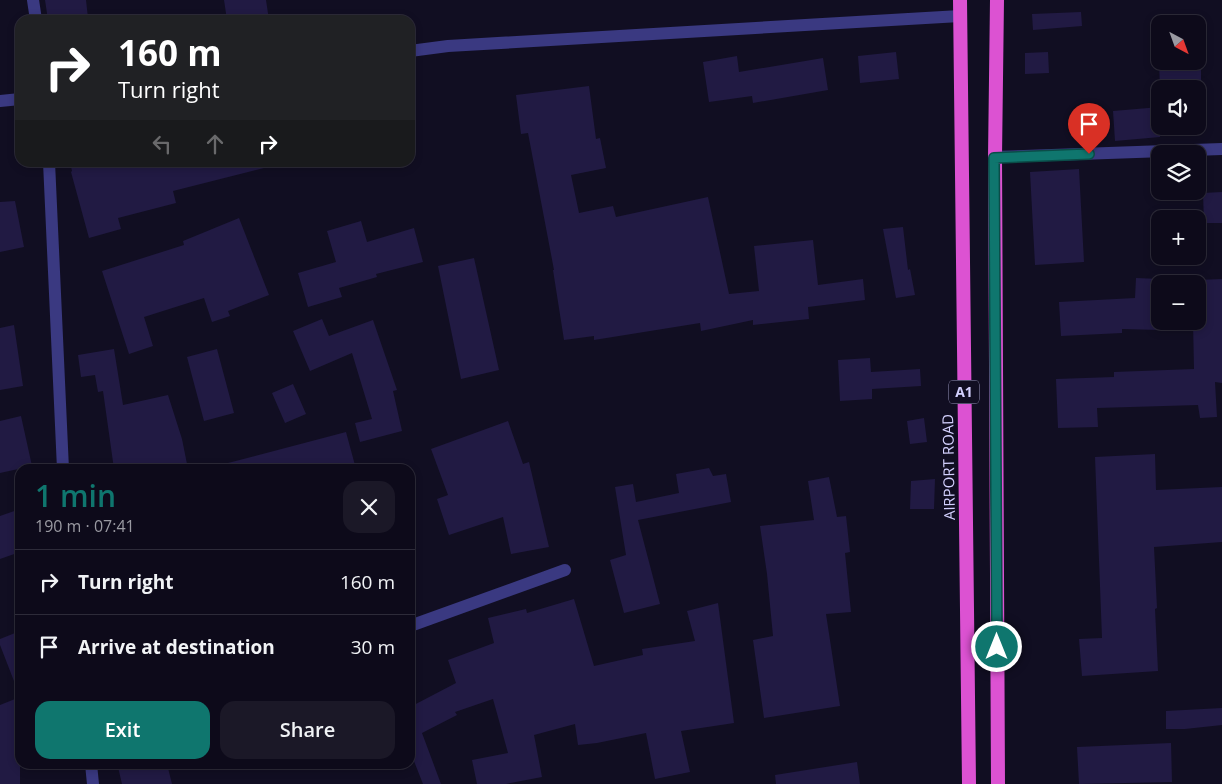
<!DOCTYPE html>
<meta charset="utf-8">
<style>
body{margin:0;font-family:"Open Sans",sans-serif;background:#1b1827;color:#f1f3f6;height:100vh;display:flex;flex-direction:column;font-size:19px;white-space:nowrap}
*{box-sizing:border-box;margin:0}
p{font-size:16px;color:#9a9aa2}
.icon{flex:none;width:28px;height:28px;fill:none;stroke:currentColor;stroke-width:2;stroke-linecap:round;stroke-linejoin:round}
.map{position:relative;flex:1;overflow:hidden}
.details{position:absolute;left:15px;top:464px;width:400px;height:305px;display:flex;flex-direction:column;background:#0d0a1a;border-radius:15px;box-shadow:0 2px 8px #0003,0 0 0 1px #2d2b39}
.details>*{flex:none}
.guide{position:absolute;left:15px;top:15px;width:400px;height:152px;border-radius:15px;box-shadow:0 2px 8px #0003,0 0 0 1px #2d2b39;background:#202124;color:#fff;overflow:hidden}
.needle{width:32px;rotate:139deg}
.controls{position:absolute;left:1151px;top:15px;display:grid;gap:10px}
.controls a{display:grid;place-items:center;width:55px;height:55px;border-radius:10px;background:#0d0a1a;box-shadow:0 2px 8px #0003,0 0 0 1px #2d2b39;font-size:25px}
.pin{position:absolute;display:grid;place-items:center;width:42px;height:42px;color:#fff;margin:-51px -21px;border-radius:50% 50% 50% 0;rotate:-45deg;box-shadow:0 0 5px #0007}
.pin .icon{rotate:45deg}
.me{position:absolute;width:55px;margin:-28px;rotate:0deg;stroke-linejoin:round;filter:drop-shadow(0 0 4px #0008)}
.turn{display:flex;align-items:center;gap:18px;height:105px;padding:0 20px;font-size:22px}
.turn .icon{width:65px;height:65px;stroke-width:2.5}
.turn b{display:block;font-size:35px;line-height:42px}
.lanes{display:flex;align-items:center;height:48px;padding:0 20px;background:#0003;justify-content:center;gap:25px;direction:ltr}
.lanes .off{opacity:.35}
.round{display:grid;place-items:center;flex:none;width:52px;height:52px;border-radius:15px;background:#1b1827}
.summary{display:flex;align-items:center;justify-content:space-between;height:85px;padding:0 20px}
h1{font-size:30px;font-weight:600;line-height:38px;color:#0f766e}
.button{display:flex;gap:10px;margin-top:auto;padding:10px 20px}
.button a{flex:1;height:58px;border-radius:15px;background:#0f766e;color:#fff;font-size:20px;font-weight:600;line-height:58px;text-align:center}
.button a+a{background:#1b1827;color:#f1f3f6}
ul{padding:0;list-style:none}
li{display:flex;align-items:center;gap:15px;height:65px;padding:0 20px;border-top:1px solid #2d2b39}
li div{flex:1}
li b{display:block;font-size:19px}
li em{font-style:normal}
.map>svg:first-child{display:block}
.building{fill:#211a43}
.lines{fill:none;stroke-linecap:round;stroke-linejoin:round}
.minor{stroke:#3a3981;stroke-width:12}
.trunk{stroke:#dc52d2;stroke-width:14}
.route-casing{stroke:#0a4d48;stroke-width:12}
.route{stroke:#0f766e;stroke-width:9}
.labels{text-anchor:middle;stroke-width:5;stroke-linejoin:round;paint-order:stroke}
.shield{fill:#110e22;stroke:#9996bc;stroke-width:1}
.shield-label{font-size:14px;font-weight:bold;fill:#d3d0fe}
.street-label{font-size:15px;fill:#d3d0fe;stroke:#110e22}
</style>
<div class="map">
<svg width="1222" height="784" viewBox="0 0 1222 784">
<rect width="100%" height="100%" fill="#110e22"/>
<!-- building -->
<path class="building" d="M45,0H86L88,18L48,20Z
M224,0H266L269,20H227Z
M1081,12L1082,26L1033,30L1032,14Z
M896,52L899,79L860,83L858,56Z
M1048,52L1049,73L1025,74V53Z
M737,56L739,72L823,58L828,90L753,103L752,96L709,102L703,62Z
M1159,61H1201V89H1160Z
M589,86L596,139L600,138L606,168L571,175L579,213L613,206L616,217L708,197L729,294L759,291L754,246L813,240L818,285L863,279L865,300L808,307L809,319L753,325V320L701,331L700,323L594,340V336L564,340L553,270H554L528,133L521,134L516,95Z
M1160,107V137L1115,141L1113,111Z
M70,162H263L264,168L173,191L176,203L118,218L121,229L89,238L71,172L72,171Z
M1079,169L1084,262L1035,265L1030,172Z
M1222,192V223H1204L1203,193Z
M15,201L24,247L0,252V202Z
M239,218L269,295L228,311L230,316L212,322L204,298L144,317L153,346L129,354L102,271L184,245L183,241Z
M361,221L367,242L414,228L423,262L376,274L377,277L339,288L342,297L308,307L298,273L336,262L327,231Z
M903,227L908,270L910,269L915,295L896,298L883,229Z
M474,258L499,370L461,379L438,266Z
M1136,278L1160,279V330L1122,329V333L1061,336L1059,302L1135,298Z
M1222,279V383L1215,382L1217,417L1200,418L1198,405L1097,408L1098,427L1058,428L1056,379L1114,377V372L1194,369L1193,321H1198V280Z
M322,319L329,336L373,320L397,390L393,391L402,431L360,442L355,423L372,419L352,353L310,371L293,331Z
M14,325L23,386L0,390V328Z
M114,349L123,405L168,395L182,439L188,469H114L103,391L98,392L95,375L81,377L78,355Z
M217,349L234,413L204,421L187,357Z
M870,358L871,372L920,369L921,386L872,389V399L840,401L838,360Z
M293,384L306,414L285,423L272,393Z
M21,416L32,466L0,473V421Z
M924,418L927,442L910,444L907,421Z
M508,421L523,464L529,462L549,547L511,554L503,517L449,535L437,499L448,495L431,449Z
M346,432L356,469H229L228,463Z
M1155,454L1156,490L1222,487V542L1154,547L1157,608L1155,609L1158,671L1082,676L1079,639L1102,638L1095,457Z
M709,468L713,476L726,474L731,502L638,520L660,604L624,613L610,560L626,555L615,487L633,484L636,502L679,493L676,474Z
M829,477L837,517L846,516L850,552L845,553L851,612L826,614L840,706L764,718L753,640L773,636L767,574L760,526L814,520L808,481Z
M935,479L934,509H910L911,481Z
M20,509V552L0,559V516Z
M574,599L594,666L643,655L642,649L695,641L687,611L718,603L734,723L681,731L690,772L655,779L646,733L597,743L578,745L575,724L534,735L542,777L506,784H477L472,760L508,753L493,699L455,712L457,715L422,733L441,784H423L410,751V704L412,706L456,683L448,660L494,643L488,618L526,609L527,613Z
M20,631V693L19,694L0,645V639Z
M20,697V784H0V705Z
M1222,708V725L1185,729H1166V711Z
M1171,743L1172,782L1079,784L1077,747Z
M857,762L860,784H776L775,775Z
M132,764H167L172,784H122L118,767Z"/>
<g class="lines">
<!-- minor -->
<path class="minor" d="M33,0L36,20
M410,51L448,46L960,16
M0,101L20,99
M995,157L1222,149
M49,162L63,469
M410,626L565,570
M91,764L93,784"/>
<!-- trunk -->
<path class="trunk" d="M960,0L969,784
M997,0L995,157L998,784"/>
</g>
<g class="lines">
<!-- route casing -->
<g class="route-casing">
<path id="route" d="M997,647L994,158L1089,154"/>
</g>
<!-- route -->
<use href="#route" class="route"/>
</g>
<g class="labels">
<!-- shield labels -->
<rect class="shield" x="949" y="380.5" width="30" height="23" rx="4"/>
<g class="shield-label">
<text x="964" y="397">A1</text>
</g>
<!-- street labels -->
<g class="street-label">
<text transform="translate(949 467) rotate(-91)" y="5">AIRPORT ROAD</text>
</g>
</g>
</svg>
<div class="controls">
<a><svg class="needle" viewBox="-14 -14 28 28"><path d="M0-13l5 13h-10z" fill="#e53935"/><path d="M0 13l5-13h-10z" fill="#9a9aa2"/></svg></a>
<a><svg class="icon" aria-label="sound" viewBox="0 0 24 24"><path d="M4 9h4l5-4v14l-5-4H4zM17 9q2 3 0 6"/></svg></a>
<a><svg class="icon" aria-label="layers" viewBox="0 0 24 24"><path d="M12 4l9 5-9 5-9-5zM3 14l9 5 9-5"/></svg></a>
<a>+</a>
<a>−</a>
</div>
<div class="pin" style="left:1089px;top:154px;background:#d93025"><svg class="icon" aria-label="arrive" viewBox="0 0 24 24"><path d="M6 21V4h12l-3 4 3 4H6"/></svg></div>
<svg class="me" style="left:997px;top:647px" viewBox="-20 -20 40 40"><circle r="17" fill="#0f766e" stroke="#fff" stroke-width="3"/><path d="M0-11L8 9 0 5-8 9z" fill="#fff"/></svg>
<div class="guide">
<div class="turn"><svg class="icon" aria-label="right" viewBox="0 0 24 24"><path d="M7 20v-9h11M14 6l5 5-5 5"/></svg><div><b>160 m</b>Turn right</div></div>
<div class="lanes"><svg class="icon off" aria-label="left" viewBox="0 0 24 24"><path d="M17 20v-9H6M10 6l-5 5 5 5"/></svg><svg class="icon off" aria-label="ahead" viewBox="0 0 24 24"><path d="M12 20V5M6 11l6-6 6 6"/></svg><svg class="icon" aria-label="right" viewBox="0 0 24 24"><path d="M7 20v-9h11M14 6l5 5-5 5"/></svg></div>
</div>
<section class="details">
<div class="summary"><div><h1>1 min</h1><p>190 m · 07:41</p></div><a class="round"><svg class="icon" aria-label="close" viewBox="0 0 24 24"><path d="M6 6l12 12M18 6L6 18"/></svg></a></div>
<ul>
<li><svg class="icon" aria-label="right" viewBox="0 0 24 24"><path d="M7 20v-9h11M14 6l5 5-5 5"/></svg><div><b>Turn right</b></div><em>160 m</em></li>
<li><svg class="icon" aria-label="arrive" viewBox="0 0 24 24"><path d="M6 21V4h12l-3 4 3 4H6"/></svg><div><b>Arrive at destination</b></div><em>30 m</em></li>
</ul>
<div class="button"><a>Exit</a><a>Share</a></div>
</section>
</div>
